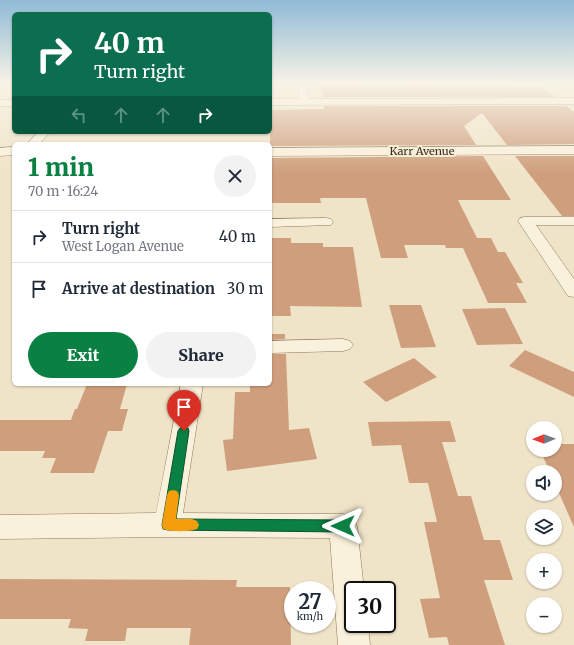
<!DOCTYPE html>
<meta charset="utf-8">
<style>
body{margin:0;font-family:Merriweather,serif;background:#f2f2f3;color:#1f2937;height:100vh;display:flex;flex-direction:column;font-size:15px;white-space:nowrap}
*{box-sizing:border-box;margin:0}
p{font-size:13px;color:#747a83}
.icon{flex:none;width:22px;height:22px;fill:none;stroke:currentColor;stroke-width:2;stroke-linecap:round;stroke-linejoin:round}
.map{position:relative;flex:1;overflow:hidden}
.details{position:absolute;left:12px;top:142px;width:260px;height:244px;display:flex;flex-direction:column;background:#fff;border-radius:6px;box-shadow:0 1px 3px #0004}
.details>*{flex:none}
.banner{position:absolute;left:12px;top:12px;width:260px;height:122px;border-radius:6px;box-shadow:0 1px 3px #0004;background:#0b6e4f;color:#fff;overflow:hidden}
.needle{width:26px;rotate:269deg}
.fabs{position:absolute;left:526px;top:421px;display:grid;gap:8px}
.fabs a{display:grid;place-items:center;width:36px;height:36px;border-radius:50%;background:#fff;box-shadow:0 1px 3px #0004;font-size:20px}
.speed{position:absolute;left:284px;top:581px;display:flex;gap:8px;font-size:20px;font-weight:700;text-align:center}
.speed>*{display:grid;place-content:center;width:52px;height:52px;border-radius:50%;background:#fff;box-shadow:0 1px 3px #0004;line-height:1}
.speed small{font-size:10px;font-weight:400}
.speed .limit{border:2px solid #111;border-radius:6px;background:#fff;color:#111}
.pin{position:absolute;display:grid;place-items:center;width:34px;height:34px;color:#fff;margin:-41px -17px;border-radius:50% 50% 50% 0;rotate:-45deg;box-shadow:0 0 4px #0007}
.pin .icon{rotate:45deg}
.me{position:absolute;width:44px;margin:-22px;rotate:270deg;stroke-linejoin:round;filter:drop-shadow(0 0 3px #0008)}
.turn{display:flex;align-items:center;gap:14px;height:84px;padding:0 16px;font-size:18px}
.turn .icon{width:52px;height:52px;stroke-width:2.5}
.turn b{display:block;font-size:28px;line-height:34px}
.lanes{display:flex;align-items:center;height:38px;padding:0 16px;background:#0003;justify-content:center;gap:20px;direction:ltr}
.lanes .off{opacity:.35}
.round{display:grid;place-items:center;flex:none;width:42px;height:42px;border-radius:21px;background:#f2f2f3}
.head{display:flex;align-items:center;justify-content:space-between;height:68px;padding:0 16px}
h1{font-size:24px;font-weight:800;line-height:30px;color:#0b8043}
.cta{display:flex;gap:8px;margin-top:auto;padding:8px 16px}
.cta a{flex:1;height:46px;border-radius:24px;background:#0b8043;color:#fff;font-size:16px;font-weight:800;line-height:46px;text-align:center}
.cta a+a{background:#f2f2f3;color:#1f2937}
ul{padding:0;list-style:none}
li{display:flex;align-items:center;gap:12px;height:52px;padding:0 16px;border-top:1px solid #e0e1e3}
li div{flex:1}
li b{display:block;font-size:15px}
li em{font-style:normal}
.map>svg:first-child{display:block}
.building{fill:#cf9f7d}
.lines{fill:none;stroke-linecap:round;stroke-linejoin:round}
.street-casing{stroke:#8d765c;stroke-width:1}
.street{fill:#faf1dc;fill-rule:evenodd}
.route{fill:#0b8043;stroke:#07532c}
.slow{fill:#f59e0b}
.labels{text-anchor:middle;stroke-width:4;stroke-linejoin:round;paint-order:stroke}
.far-street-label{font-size:11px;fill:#3d2e20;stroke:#f7eed8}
</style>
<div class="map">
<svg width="574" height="645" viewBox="0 0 574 645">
<rect width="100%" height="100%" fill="#f0e4c8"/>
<!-- building -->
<path class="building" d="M321,86L543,87L555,97H323Z
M324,106H566L574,112V144L507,145L482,113L464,126L476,145L270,146V110L324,109Z
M483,156L511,200H458L477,238H491L498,252H505L523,283H516L527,303H488L463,248H446L445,245H404L408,258H381L366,198H320L321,203H270V158Z
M515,156H574V216H562Z
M270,238H291V243H323V247H353L362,307L290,306L291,316H270Z
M389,305H421L436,347L401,348Z
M505,308L523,344L477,345L462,309Z
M270,334H285V339L270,340Z
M525,350L574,372V397L509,366Z
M270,354H286L289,430L309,428L317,459L227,471L223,440L233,439L235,392H250V384H270Z
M414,358L437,377L386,402L363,382Z
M87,384H127L120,409H128L122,431H108L94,473H50L56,458H42L45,451H0V420H71L75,409H77Z
M450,421L456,442H442L458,496H471L484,540H500L513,580H484L505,645H449L447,637L429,638L420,599L440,598L424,522H437L428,483H409L401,445L372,446L368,422Z
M555,444H574V527L555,484V472H550L540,450H555Z
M0,579L237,580L236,587H290L291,645H189L191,628H127L125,641H85L88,629L68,628L71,619H0Z"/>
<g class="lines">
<!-- street casing -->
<g class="street-casing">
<path id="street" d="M298,83H306L309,99L574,98V104L270,105V99H299Z
M0,100H14V106H0Z
M38,132H50L39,144H27Z
M574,146V154L270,156V148Z
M14,147V155L0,156V148Z
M525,217H574V225H536L574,279V297L568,296L518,221L520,218Z
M326,218L331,219L333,222L331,225L270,227V219Z
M343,339L350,341L353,345L350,349L343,351L270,353V341Z
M181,384H203L183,513L343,514L353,518L357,526L364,590H353V624H368L370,645H338L330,538L168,537L0,539V515L156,513Z"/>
</g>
<!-- street -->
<use href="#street" class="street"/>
</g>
<!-- sky -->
<linearGradient id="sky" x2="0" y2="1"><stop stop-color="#8fbad6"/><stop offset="0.48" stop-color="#f8f3e6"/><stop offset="1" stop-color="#f8f3e6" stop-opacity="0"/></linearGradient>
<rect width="574" height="173" fill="url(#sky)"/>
<!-- route -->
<path class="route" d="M184,427L188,428L189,431L176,519L343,520L348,522L350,526L348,530L343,532L168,530L163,529L162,525L178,431L180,428Z"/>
<!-- slow -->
<path class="slow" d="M173,490L177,491L179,495L176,519H192L197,521L199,525L197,529C188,532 173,532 163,529L162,525L167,495L169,491Z"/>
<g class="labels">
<!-- far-street labels -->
<g class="far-street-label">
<text x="422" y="155">Karr Avenue</text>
</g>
</g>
</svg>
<div class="fabs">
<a><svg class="needle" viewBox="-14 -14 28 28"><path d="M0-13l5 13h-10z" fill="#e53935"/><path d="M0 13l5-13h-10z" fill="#747a83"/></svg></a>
<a><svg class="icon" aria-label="sound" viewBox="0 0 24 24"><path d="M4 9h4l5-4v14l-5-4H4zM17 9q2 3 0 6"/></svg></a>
<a><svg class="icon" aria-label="layers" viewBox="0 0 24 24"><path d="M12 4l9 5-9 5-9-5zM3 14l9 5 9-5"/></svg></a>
<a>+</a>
<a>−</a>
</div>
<div class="speed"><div>27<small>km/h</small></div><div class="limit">30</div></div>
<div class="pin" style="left:184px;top:431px;background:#d93025"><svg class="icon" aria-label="arrive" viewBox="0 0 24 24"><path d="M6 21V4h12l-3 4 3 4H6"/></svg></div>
<svg class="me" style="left:343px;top:526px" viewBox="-20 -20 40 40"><path d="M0-17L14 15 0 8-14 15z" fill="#0b8043" stroke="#fff" stroke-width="4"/></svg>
<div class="banner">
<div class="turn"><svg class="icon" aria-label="right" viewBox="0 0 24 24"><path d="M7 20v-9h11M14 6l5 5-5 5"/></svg><div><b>40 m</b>Turn right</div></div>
<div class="lanes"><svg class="icon off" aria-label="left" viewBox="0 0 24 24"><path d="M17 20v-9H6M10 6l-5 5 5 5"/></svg><svg class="icon off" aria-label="ahead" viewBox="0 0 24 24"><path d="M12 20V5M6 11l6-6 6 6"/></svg><svg class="icon off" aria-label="ahead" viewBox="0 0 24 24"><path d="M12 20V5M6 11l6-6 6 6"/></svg><svg class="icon" aria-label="right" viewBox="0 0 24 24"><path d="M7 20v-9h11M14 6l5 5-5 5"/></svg></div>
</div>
<section class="details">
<div class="head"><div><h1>1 min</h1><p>70 m · 16:24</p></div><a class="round"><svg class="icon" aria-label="close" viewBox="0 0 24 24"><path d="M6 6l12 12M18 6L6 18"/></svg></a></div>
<ul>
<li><svg class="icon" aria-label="right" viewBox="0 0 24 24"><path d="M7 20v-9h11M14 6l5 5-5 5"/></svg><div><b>Turn right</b><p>West Logan Avenue</p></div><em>40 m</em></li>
<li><svg class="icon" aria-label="arrive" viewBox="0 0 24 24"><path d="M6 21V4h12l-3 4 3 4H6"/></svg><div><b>Arrive at destination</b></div><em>30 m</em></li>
</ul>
<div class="cta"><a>Exit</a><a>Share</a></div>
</section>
</div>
